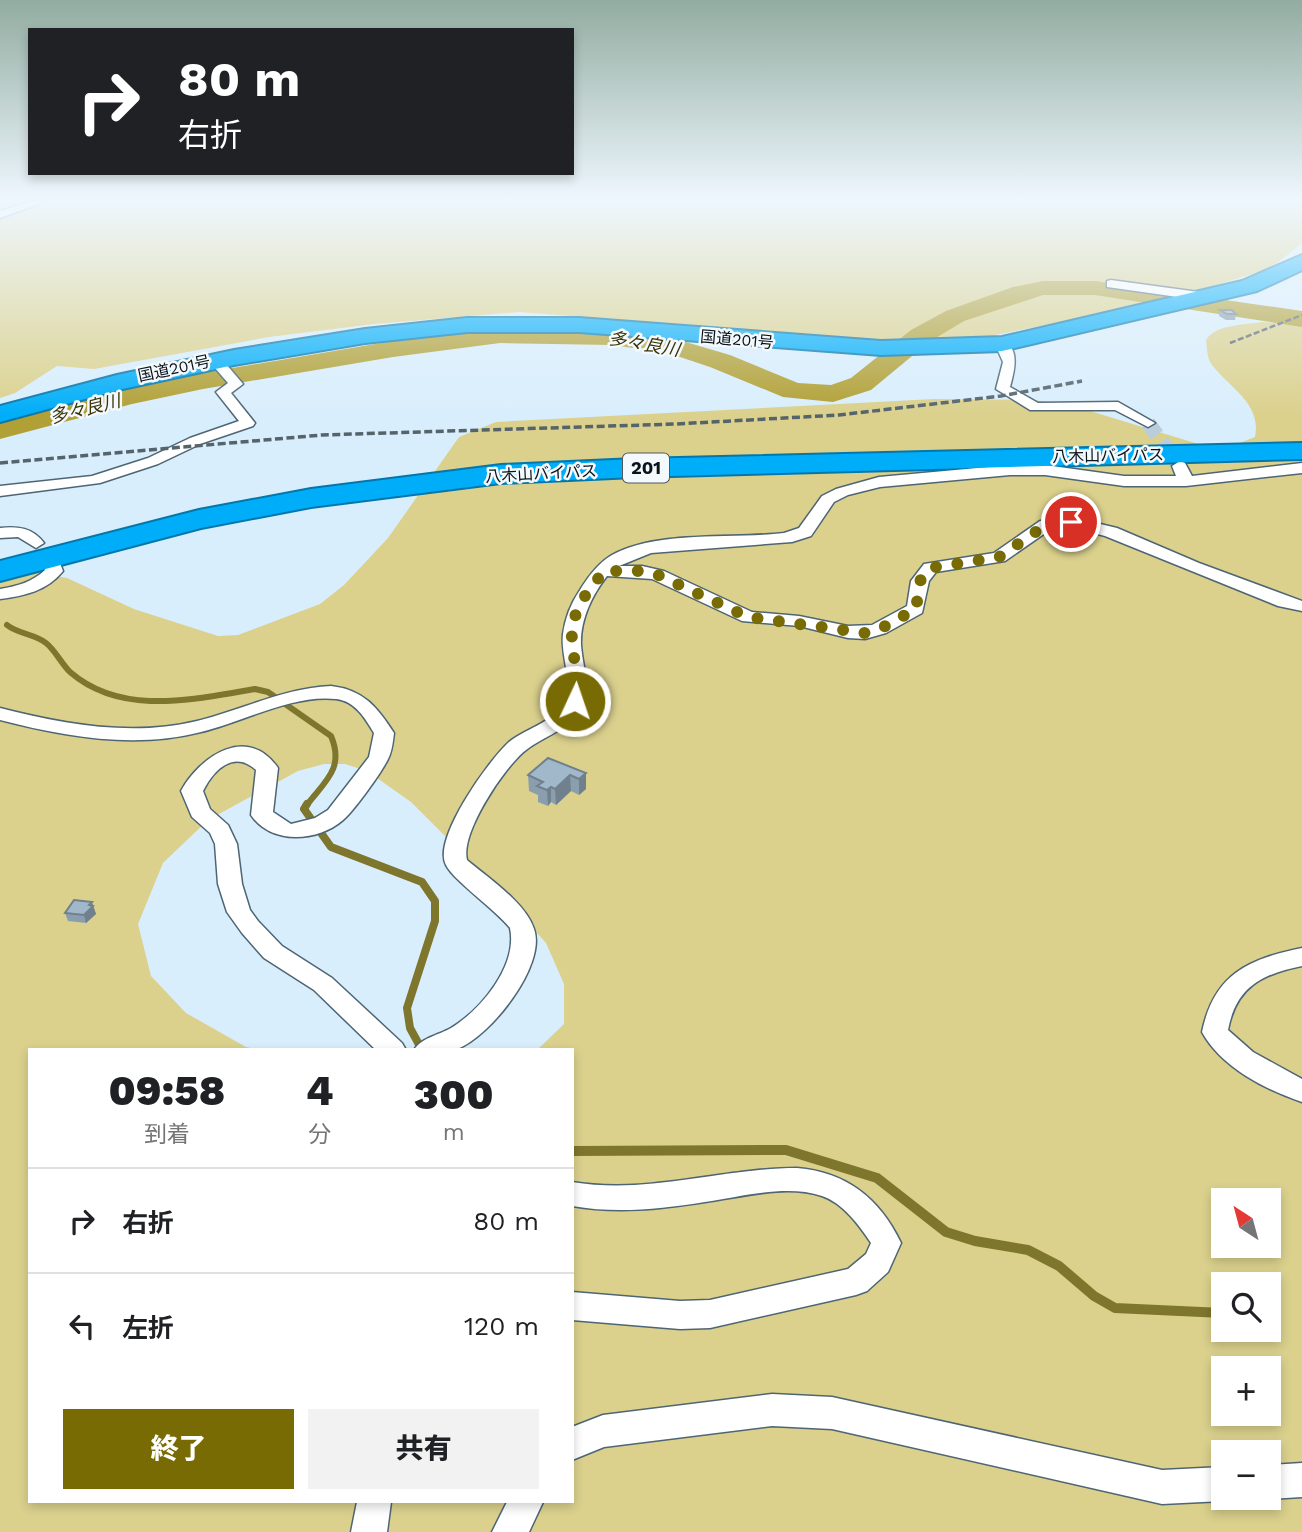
<!DOCTYPE html>
<html lang="ja">
<meta charset="utf-8">
<style>
body{margin:0;font-family:"Work Sans","Noto Sans JP",sans-serif;background:#f2f2f2;color:#202124;height:100vh;display:flex;flex-direction:column;font-size:26px;white-space:nowrap}
*{box-sizing:border-box;margin:0}
p{font-size:23px;color:#757577}
.icon{flex:none;width:38px;height:38px;fill:none;stroke:currentColor;stroke-width:2;stroke-linecap:round;stroke-linejoin:round}
.map{position:relative;flex:1;overflow:hidden}
.details{position:absolute;left:28px;top:1048px;width:546px;height:455px;display:flex;flex-direction:column;background:#fff;border-radius:0px;box-shadow:0 4px 10px #0003}
.details>*{flex:none}
.hud{position:absolute;left:28px;top:28px;width:546px;height:147px;border-radius:0px;box-shadow:0 4px 10px #0003;background:#202124;color:#fff;overflow:hidden}
.needle{width:46px;rotate:324deg}
.tools{position:absolute;left:1211px;top:1188px;display:grid;gap:14px}
.tools a{display:grid;place-items:center;width:70px;height:70px;border-radius:0px;background:#fff;box-shadow:0 4px 10px #0003;font-size:35px}
.pin{position:absolute;display:grid;place-items:center;width:60px;height:60px;color:#fff;margin:-30px;border:4px solid #fff;border-radius:50%;box-shadow:0 2px 7px #0007}
.me{position:absolute;width:77px;margin:-38px;rotate:3deg;stroke-linejoin:round;filter:drop-shadow(0 0 5px #0008)}
.turn{display:flex;align-items:center;gap:24px;height:147px;padding:0 35px;font-size:32px}
.turn .icon{width:91px;height:91px;stroke-width:2.5}
.turn b{display:block;font-size:49px;line-height:60px}
.eta{display:flex;justify-content:space-evenly;align-items:center;height:119px;text-align:center}
.eta b{font-size:42px;font-weight:800;line-height:49px}
.action{display:flex;gap:14px;margin-top:auto;padding:14px 35px}
.action a{flex:1;height:80px;border-radius:0px;background:#786b03;color:#fff;font-size:28px;font-weight:800;line-height:80px;text-align:center}
.action a+a{background:#f2f2f2;color:#202124}
ul{padding:0;list-style:none}
li{display:flex;align-items:center;gap:21px;height:105px;padding:0 35px;border-top:2px solid #e0e0e0}
li div{flex:1}
li b{display:block;font-size:26px}
li em{font-style:normal}
.map>svg:first-child{display:block}
.green{fill:#dbd18d;fill-rule:evenodd}
.lines{fill:none;stroke-linecap:round;stroke-linejoin:round}
.stream-far2{stroke:#7f762d;stroke-width:6}
.stream-far1{stroke:#7f762d;stroke-width:8}
.stream{stroke:#7f762d;stroke-width:10}
.river{fill:#b1a035;fill-rule:evenodd}
.street-tunnel{stroke:#bacdda;stroke-width:15;stroke-dasharray:15 8;stroke-linecap:butt}
.street-casing{stroke:#4e6574;stroke-width:3}
.highway-casing{stroke:#0477aa;stroke-width:4}
.street{fill:#fff;fill-rule:evenodd}
.highway{fill:#00adf8;fill-rule:evenodd}
.rail-far1{stroke:#55636b;stroke-width:2.5;stroke-dasharray:6 2.5;stroke-linecap:butt}
.rail{stroke:#55636b;stroke-width:3.5;stroke-dasharray:8 3.5;stroke-linecap:butt}
.wall{fill:#8a9eae}
.shaded-wall{fill:#70818d}
.building{fill:#a0b8ca;stroke:#70818d;stroke-width:2}
.route{stroke:#786b03;stroke-width:12;stroke-dasharray:0 21.6}
.labels{text-anchor:middle;stroke-width:5;stroke-linejoin:round;paint-order:stroke}
.far-street-label{font-size:16px;fill:#0a1319;stroke:#f3f9fc}
.far-water-label{font-size:18px;font-style:italic;fill:#3a3305;stroke:#f3f9fc}
.shield{fill:#f3f9fc;stroke:#50585d;stroke-width:2}
.shield-label{font-size:18px;font-weight:bold;fill:#0a1319}
</style>
<div class="map">
<svg width="1302" height="1532" viewBox="0 0 1302 1532">
<rect width="100%" height="100%" fill="#d9eefc"/>
<!-- green -->
<path class="green" d="M0,201H1302V243L1271,268L1160,303L963,341L911,342L519,312L374,324L269,337L94,369L57,366L15,393L0,398Z
M1262,322L1302,324V1532H0V572H35L67,578L134,609L218,636L238,635L320,604L344,585L388,538L459,437L496,422L934,399L1033,400L1067,404L1205,446H1232L1255,437C1262,402 1227,387 1210,362C1207,356 1207,347 1206,340C1216,324 1244,325 1262,322ZM324,764H345L367,771L411,802L491,882L546,943L564,984V1024L537,1050H572V1502H30V1050H260L246,1047L186,1013L151,976L138,924L163,863L208,820L298,771ZM1223,1200H1269V1246H1223ZM1223,1284H1269V1330H1223ZM1223,1368H1269V1414H1223ZM1223,1452H1269V1498H1223Z"/>
<g class="lines">
<!-- stream-far2 -->
<path class="stream-far2" d="M7,625C18,634 35,634 46,643C55,650 61,663 70,672C122,717 194,699 255,689L268,692L331,736C345,769 324,782 306,806"/>
<!-- stream-far1 -->
<path class="stream-far1" d="M307,804L304,809L331,847L422,882L435,901V921L407,1008L410,1028L422,1050"/>
<!-- stream -->
<path class="stream" d="M572,1151L786,1150L877,1178L946,1232L975,1241L1028,1250L1059,1266L1094,1296L1115,1308L1223,1313"/>
<!-- river -->
<path class="river" d="M1043,281H1095L1302,311V327L1095,295H1043L964,321L929,342L871,390L833,402L783,397L710,367L668,353L612,345L500,343L393,357L203,389L132,404L0,439V421L129,388L203,373L393,341L500,327L612,329L672,338L730,355L798,383L831,385L851,378L911,330L946,311L1013,287Z"/>
<!-- street-tunnel -->
<path class="street-tunnel" d="M1148,423L1180,466"/>
<!-- street casing -->
<g class="street-casing">
<path id="street" d="M32,201H47L0,218V211Z
M1111,280L1206,293L1212,297L1206,301L1107,287V281Z
M1002,340C1021,348 1014,372 1010,387L1038,403L1118,402L1155,423L1148,427L1115,410H1030L996,389L1003,362L995,344Z
M215,356L220,357L243,384L231,393L255,423L253,426L200,444L158,464L100,483L0,496V486L92,476L148,458L190,438L239,421L216,392L228,383L208,360Z
M1180,461L1185,463L1192,476L1302,463V473L1186,486H1124L1045,475H1010L880,487L848,495L834,502L811,536L792,542L651,553L619,566H642L664,571L752,612L799,616L848,626L872,625L907,606L911,581L924,564L994,553L1040,521L1071,517L1117,528L1199,563L1302,601V611L1278,606L1105,536L1071,527L1051,529L1005,561L936,572L929,581L922,613L886,633L865,639L848,638L799,626L742,621L652,579L607,576C592,595 580,620 581,645C583,671 594,693 575,717C562,732 541,738 526,750C505,766 460,833 467,860C487,877 526,903 534,929C547,965 490,1037 457,1049C445,1053 427,1050 414,1050C421,1038 439,1035 451,1028C482,1009 518,965 510,928C495,909 454,881 446,865C432,839 489,760 509,742C525,729 549,724 561,707C576,686 560,657 563,634C565,619 571,603 580,590C588,577 598,563 612,555C657,530 733,539 784,533L799,528L822,496L836,489L879,477L1010,465H1045L1124,476H1176L1172,466Z
M0,528C18,526 33,528 44,543L36,548L18,537L0,538Z
M52,557L58,558L63,571C47,591 24,596 0,599V589C18,586 32,582 45,570L43,562L46,558Z
M331,686C364,690 377,707 394,733C393,741 392,752 388,759C382,772 353,812 343,820C318,842 271,845 251,815L256,770C234,750 214,769 203,791L210,809L228,825L237,844L242,884L250,910L258,921L282,946L332,978L402,1043L406,1050H376L314,990L264,958L242,933L227,912L218,884L215,844L210,833L192,817L181,791C200,756 248,724 278,768L273,812L291,824L315,818L328,810L369,757L374,733C365,718 355,701 336,699C293,694 243,722 201,732C135,749 66,737 0,720V708C63,724 132,737 197,721C242,710 284,688 331,686Z
M1302,948V966C1262,974 1236,987 1228,1030L1253,1052L1302,1079V1102C1266,1090 1221,1067 1202,1032C1214,974 1248,959 1302,948Z
M797,1168C847,1172 880,1199 901,1243L888,1272L867,1291L856,1295L710,1328L680,1329L572,1320V1292L680,1301L710,1300L848,1269L866,1254L871,1243C859,1225 843,1203 822,1196C786,1184 741,1197 705,1202C660,1209 617,1214 572,1206V1182C648,1195 721,1168 797,1168Z
M772,1394L832,1397L1162,1470L1223,1467V1498H1231L1223,1501L1162,1504L832,1429L772,1426L604,1447L572,1460V1427L603,1415Z
M1302,1463V1497L1269,1499L1266,1498H1269V1465Z
M357,1502H391L387,1532H351Z
M507,1502H543L529,1532H492Z"/>
</g>
<!-- highway casing -->
<g class="highway-casing">
<path id="highway" d="M1302,255V270L1257,291L1002,351L881,355L579,332H467L365,343L234,365L118,390L0,422V406L117,375L234,350L365,329L467,318H579L881,341L1002,337L1242,281Z
M1302,443V459L635,477L501,483L311,507L201,528L0,581V561L199,510L311,489L501,465L635,459Z"/>
</g>
<!-- street -->
<use href="#street" class="street"/>
<!-- highway -->
<use href="#highway" class="highway"/>
<!-- rail-far1 -->
<path class="rail-far1" d="M1230,343L1302,315"/>
<!-- rail -->
<path class="rail" d="M0,463L322,435L676,424L839,415L1001,396L1082,381"/>
</g>
<!-- wall -->
<path class="wall" d="M1220,310L1236,314L1235,320H1226L1219,316Z
M586,773V789L579,795L571,791L556,805L551,802L548,806L538,802V795L529,791L528,775Z
M93,906L96,914L86,923L68,921L65,913Z"/>
<!-- shaded-wall -->
<path class="shaded-wall" d="M586,773V789L579,795V779Z
M570,775L571,791L556,805L555,789Z
M551,787V802L548,806L547,790Z
M92,902L96,914L86,923L84,915Z"/>
<!-- building -->
<path class="building" d="M1220,310H1232L1236,314H1227Z
M548,758L586,773L579,779L570,775L555,789L551,787L547,790L537,786L543,782L528,775Z
M74,900L92,902L89,905L93,906L84,915L65,913Z"/>
<!-- sky -->
<linearGradient id="sky" x2="0" y2="1"><stop stop-color="#92aca0"/><stop offset="0.48" stop-color="#eef7fe"/><stop offset="1" stop-color="#eef7fe" stop-opacity="0"/></linearGradient>
<rect width="1302" height="415" fill="url(#sky)"/>
<g class="lines">
<!-- route -->
<path class="route" d="M575,701C579,677 574,663 572,640C570,613 588,589 605,571H642L658,575L748,617L865,633L880,629L916,609L920,581L930,568L999,557L1046,525L1071,522"/>
</g>
<g class="labels">
<!-- far-street labels -->
<g class="far-street-label">
<text transform="translate(737 339) rotate(5)" y="6">国道201号</text>
<text transform="translate(174 368) rotate(-12)" y="6">国道201号</text>
<text transform="translate(1108 455) rotate(-1)" y="6">八木山バイパス</text>
<text transform="translate(541 473) rotate(-3)" y="6">八木山バイパス</text>
</g>
<!-- far-water labels -->
<g class="far-water-label">
<text transform="translate(644 344) rotate(10)" y="6">多々良川</text>
<text transform="translate(85 409) rotate(-14)" y="6">多々良川</text>
</g>
<!-- shield labels -->
<rect class="shield" x="623" y="453.5" width="46" height="29" rx="5"/>
<g class="shield-label">
<text x="646" y="474">201</text>
</g>
</g>
</svg>
<div class="tools">
<a><svg class="needle" viewBox="-14 -14 28 28"><path d="M0-13l5 13h-10z" fill="#e53935"/><path d="M0 13l5-13h-10z" fill="#757577"/></svg></a>
<a><svg class="icon" aria-label="search" viewBox="0 0 24 24"><circle cx="10" cy="10" r="6"/><path d="M15 15l6 6"/></svg></a>
<a>+</a>
<a>−</a>
</div>
<div class="pin" style="left:1071px;top:522px;background:#d93025"><svg class="icon" aria-label="arrive" viewBox="0 0 24 24"><path d="M6 21V4h12l-3 4 3 4H6"/></svg></div>
<svg class="me" style="left:575px;top:701px" viewBox="-20 -20 40 40"><circle r="17" fill="#786b03" stroke="#fff" stroke-width="3"/><path d="M0-11L8 9 0 5-8 9z" fill="#fff"/></svg>
<div class="hud">
<div class="turn"><svg class="icon" aria-label="right" viewBox="0 0 24 24"><path d="M7 20v-9h11M14 6l5 5-5 5"/></svg><div><b>80 m</b>右折</div></div>
</div>
<section class="details">
<div class="eta">
<div><b>09:58</b><p>到着</p></div>
<div><b>4</b><p>分</p></div>
<div><b>300</b><p>m</p></div>
</div>
<ul>
<li><svg class="icon" aria-label="right" viewBox="0 0 24 24"><path d="M7 20v-9h11M14 6l5 5-5 5"/></svg><div><b>右折</b></div><em>80 m</em></li>
<li><svg class="icon" aria-label="left" viewBox="0 0 24 24"><path d="M17 20v-9H6M10 6l-5 5 5 5"/></svg><div><b>左折</b></div><em>120 m</em></li>
</ul>
<div class="action"><a>終了</a><a>共有</a></div>
</section>
</div>
